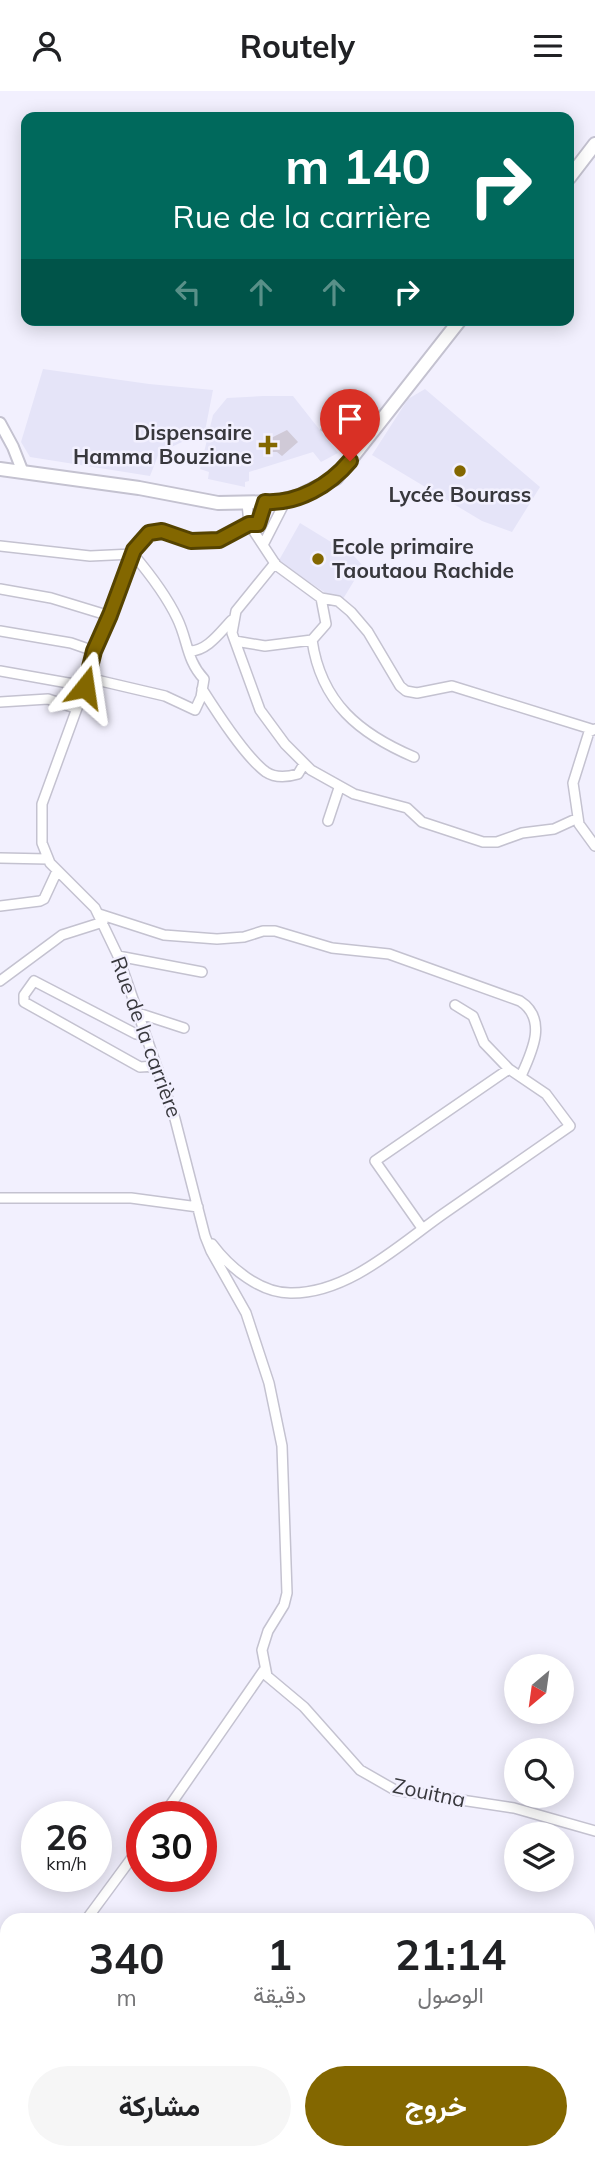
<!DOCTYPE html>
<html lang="ar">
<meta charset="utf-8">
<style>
body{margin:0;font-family:Mulish,Vazirmatn,sans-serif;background:#f6f6f6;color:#202124;direction:rtl;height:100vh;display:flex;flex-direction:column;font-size:26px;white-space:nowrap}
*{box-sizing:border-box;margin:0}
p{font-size:23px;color:#757577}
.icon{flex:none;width:38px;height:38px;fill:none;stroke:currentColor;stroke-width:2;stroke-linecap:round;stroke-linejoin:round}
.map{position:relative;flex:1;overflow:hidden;direction:ltr}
.sheet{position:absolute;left:0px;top:1822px;width:595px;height:247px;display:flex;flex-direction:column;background:#fff;border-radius:21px 21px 0 0;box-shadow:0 4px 18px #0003;direction:rtl}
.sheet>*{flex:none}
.banner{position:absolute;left:21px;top:21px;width:553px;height:214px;border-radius:14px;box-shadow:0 4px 18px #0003;direction:rtl;background:#00695c;color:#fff;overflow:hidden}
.needle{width:46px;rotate:209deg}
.buttons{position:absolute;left:504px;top:1563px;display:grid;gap:14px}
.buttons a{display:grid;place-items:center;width:70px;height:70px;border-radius:50%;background:#fff;box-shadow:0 4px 18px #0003;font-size:35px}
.speed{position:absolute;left:21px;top:1710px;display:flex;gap:14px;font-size:35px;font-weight:700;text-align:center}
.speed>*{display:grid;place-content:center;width:91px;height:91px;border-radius:50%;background:#fff;box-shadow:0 4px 18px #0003;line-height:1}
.speed small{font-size:18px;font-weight:400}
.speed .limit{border:10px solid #d22;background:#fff;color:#111}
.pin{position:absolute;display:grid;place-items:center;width:60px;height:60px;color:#fff;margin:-72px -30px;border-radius:50% 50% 50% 0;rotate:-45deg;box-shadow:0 0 7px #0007}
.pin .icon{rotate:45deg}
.me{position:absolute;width:77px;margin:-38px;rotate:15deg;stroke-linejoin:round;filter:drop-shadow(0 0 5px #0008)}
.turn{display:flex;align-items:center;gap:24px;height:147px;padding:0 28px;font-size:32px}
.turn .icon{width:91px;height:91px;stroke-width:2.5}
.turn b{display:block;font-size:49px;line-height:60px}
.lanes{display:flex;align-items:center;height:66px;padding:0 28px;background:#0003;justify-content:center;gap:35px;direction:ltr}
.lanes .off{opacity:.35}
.eta{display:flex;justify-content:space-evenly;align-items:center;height:119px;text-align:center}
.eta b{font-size:42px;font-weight:700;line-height:49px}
.button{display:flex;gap:14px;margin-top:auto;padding:14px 28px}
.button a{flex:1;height:80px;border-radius:42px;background:#836700;color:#fff;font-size:28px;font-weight:700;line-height:80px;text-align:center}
.button a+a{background:#f6f6f6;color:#202124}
header{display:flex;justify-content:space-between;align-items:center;height:91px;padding:0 28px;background:#fff;font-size:32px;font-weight:700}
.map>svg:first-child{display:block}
.built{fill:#e5e4f8}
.building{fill:#d0cad7}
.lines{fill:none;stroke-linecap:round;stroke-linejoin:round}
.minor-casing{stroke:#c4c2d0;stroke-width:12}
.tertiary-casing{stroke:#c4c2d0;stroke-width:14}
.secondary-casing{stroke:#c4c2d0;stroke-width:16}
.minor{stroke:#fff;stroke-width:9}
.tertiary{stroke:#fff;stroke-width:10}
.secondary{stroke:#fff;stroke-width:12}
.route-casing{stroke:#554300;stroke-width:18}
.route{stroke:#836700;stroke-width:12}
.poi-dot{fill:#836700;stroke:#f2f0fe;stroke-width:2.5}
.labels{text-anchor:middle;stroke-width:5;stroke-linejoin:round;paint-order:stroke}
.poi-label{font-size:21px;font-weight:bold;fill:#38383d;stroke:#f2f0fe;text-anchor:end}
.street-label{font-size:21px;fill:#38383d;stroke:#f2f0fe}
</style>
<header><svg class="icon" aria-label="menu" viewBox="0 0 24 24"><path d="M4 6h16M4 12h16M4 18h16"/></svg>Routely<svg class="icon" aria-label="person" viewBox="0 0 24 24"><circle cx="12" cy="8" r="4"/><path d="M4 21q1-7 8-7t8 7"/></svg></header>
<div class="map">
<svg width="595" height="2067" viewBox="0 0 595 2067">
<rect width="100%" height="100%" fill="#f2f0fe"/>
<!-- built -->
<path class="built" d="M43,278L149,293L213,299L205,340L159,362L150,385L30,366L21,351Z
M425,298L540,396L512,441L482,430L372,364L408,308Z
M263,305H293L338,362L321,371L313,361L249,381V390L245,391V396L208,388L209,381L200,378L213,324L227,307Z
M300,432L354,465L363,475L343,508L332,506L278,471Z"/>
<!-- building -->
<path class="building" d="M327,325L344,328L358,342L345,357L320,339Z
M287,339L298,351L282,365L277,361H269L267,349Z"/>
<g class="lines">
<!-- minor casing -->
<g class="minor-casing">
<path id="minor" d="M247,412L249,433L276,474L321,507L338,510L351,521L368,541L400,595L406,600L417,602L452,595L591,638
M258,433C242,434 231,447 216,449C191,452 177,441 154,439L134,459L110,525L94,560L88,587L42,713V752L50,772L95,817L118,865L175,1028L205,1145L211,1160L246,1222L269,1292L282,1355L287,1502L284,1514L268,1540L262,1559L267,1585L304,1616L360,1679L395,1699L514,1717L595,1740
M256,438L265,411
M263,454L286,409
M0,455L90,465L133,463C149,482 166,504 177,527C188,549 186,569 204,588L201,606L195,619L165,605L88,587
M275,472L236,520L232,542L260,619L285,653L311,679L354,703L407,717L422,731L483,751H497L522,742L554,738L578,727
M0,498L51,507L110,525
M321,507L326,533L312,549C321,612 360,643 414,666
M0,540L71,552L94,560
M235,550L265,555L312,549
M189,560C207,561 221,540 232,529
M0,580L85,595
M202,598C216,620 245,666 266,681C275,687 288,686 298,683L304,673
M0,611L48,608L75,617
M595,638L589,641L573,692L579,733L595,755
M328,730L339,697
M0,767L48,768
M0,815L40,810L44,808L57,780
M99,823L164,844L217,848L244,846L263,840H275L332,857L389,863L520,910C548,928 532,961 521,985
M118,865L202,881
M0,890L62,844L103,831
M138,922L184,937
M145,944L136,943L34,890L24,904V911L131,971L140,976L156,975
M0,1107H131L198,1116
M422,1137L375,1070L509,978
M212,1153C230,1177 261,1203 292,1202C350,1202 401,1152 446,1121C488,1092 529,1063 570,1035L546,1003L509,978L484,952L473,925L455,914
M162,1726L264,1579
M86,1829L142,1753
M0,1983L7,1968"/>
</g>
<!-- tertiary casing -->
<g class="tertiary-casing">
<path id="tertiary" d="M0,332L13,356L22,379"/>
</g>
<!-- secondary casing -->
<g class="secondary-casing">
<path id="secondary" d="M569,87L595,53
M0,378L139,397L218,412L276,411L299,405L336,387L460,229"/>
</g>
<!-- minor -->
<use href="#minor" class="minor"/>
<!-- tertiary -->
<use href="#tertiary" class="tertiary"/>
<!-- secondary -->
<use href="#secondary" class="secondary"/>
</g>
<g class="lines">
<!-- route casing -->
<g class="route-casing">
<path id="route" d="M85,596L94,560L110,524L134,459L149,442L162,440L191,450L219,449L249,433H258L265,411C298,413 330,394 350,370"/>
</g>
<!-- route -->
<use href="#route" class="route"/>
</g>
<!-- markers -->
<g class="poi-dot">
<path d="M264.5 343.5h7v7h7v7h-7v7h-7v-7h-7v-7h7z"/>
<circle cx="460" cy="380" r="7"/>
<circle cx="318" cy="468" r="7"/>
</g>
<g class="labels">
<!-- poi labels -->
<g class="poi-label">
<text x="252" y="349">Dispensaire<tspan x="252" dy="24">Hamma Bouziane</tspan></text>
<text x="460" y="411" text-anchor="middle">Lycée Bourass</text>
<text x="332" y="463" text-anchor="start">Ecole primaire<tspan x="332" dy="24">Taoutaou Rachide</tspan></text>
</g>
<!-- street labels -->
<g class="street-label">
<text transform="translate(146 946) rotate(70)" y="7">Rue de la carrière</text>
<text transform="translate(429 1702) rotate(12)" y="7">Zouitna</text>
</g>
</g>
</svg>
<div class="buttons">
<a><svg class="needle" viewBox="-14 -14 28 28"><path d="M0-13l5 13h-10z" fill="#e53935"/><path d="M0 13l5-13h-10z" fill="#757577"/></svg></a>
<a><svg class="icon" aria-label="search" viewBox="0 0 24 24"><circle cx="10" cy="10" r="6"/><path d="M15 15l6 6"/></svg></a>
<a><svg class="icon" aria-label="layers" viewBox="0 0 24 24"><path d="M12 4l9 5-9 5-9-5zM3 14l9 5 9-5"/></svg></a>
</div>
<div class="speed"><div>26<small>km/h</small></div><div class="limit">30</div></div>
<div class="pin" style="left:350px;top:370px;background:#d93025"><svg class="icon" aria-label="arrive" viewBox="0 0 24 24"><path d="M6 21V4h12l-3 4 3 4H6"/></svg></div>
<svg class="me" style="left:85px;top:596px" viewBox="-20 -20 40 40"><path d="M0-17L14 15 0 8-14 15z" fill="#836700" stroke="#fff" stroke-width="4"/></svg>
<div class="banner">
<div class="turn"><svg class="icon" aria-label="right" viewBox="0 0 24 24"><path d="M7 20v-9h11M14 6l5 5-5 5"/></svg><div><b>140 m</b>Rue de la carrière</div></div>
<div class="lanes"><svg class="icon off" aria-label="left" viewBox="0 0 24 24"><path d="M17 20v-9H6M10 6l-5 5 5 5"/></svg><svg class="icon off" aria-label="ahead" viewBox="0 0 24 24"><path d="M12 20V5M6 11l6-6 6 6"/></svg><svg class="icon off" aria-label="ahead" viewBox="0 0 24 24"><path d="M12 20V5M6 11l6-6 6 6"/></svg><svg class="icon" aria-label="right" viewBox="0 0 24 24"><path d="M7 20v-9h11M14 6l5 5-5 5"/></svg></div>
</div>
<section class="sheet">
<div class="eta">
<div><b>21:14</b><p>الوصول</p></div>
<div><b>1</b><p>دقيقة</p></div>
<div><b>340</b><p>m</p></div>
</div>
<div class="button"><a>خروج</a><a>مشاركة</a></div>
</section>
</div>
